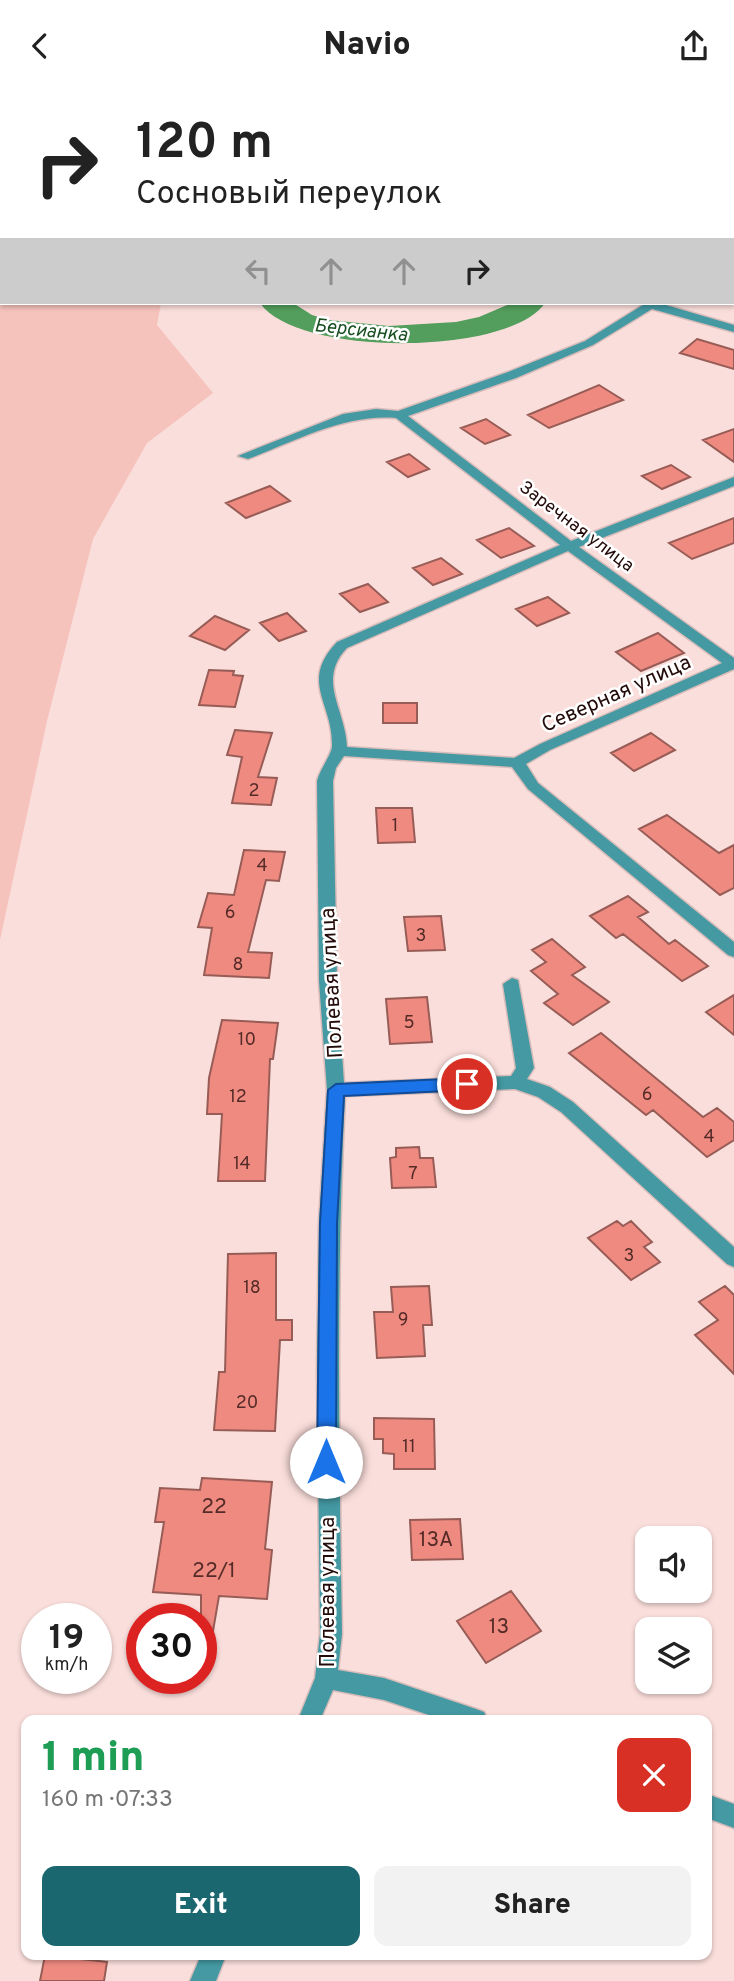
<!DOCTYPE html>
<meta charset="utf-8">
<style>
body{margin:0;font-family:Overpass,sans-serif;background:#f2f2f2;color:#222;height:100vh;display:flex;flex-direction:column;font-size:26px;white-space:nowrap}
*{box-sizing:border-box;margin:0}
p{font-size:23px;color:#767676}
.icon{flex:none;width:38px;height:38px;fill:none;stroke:currentColor;stroke-width:2;stroke-linecap:round;stroke-linejoin:round}
.map{position:relative;flex:1;overflow:hidden}
.side{position:absolute;left:21px;top:1624px;width:691px;height:245px;display:flex;flex-direction:column;background:#fff;border-radius:14px;box-shadow:0 2px 5px #0004}
.side>*{flex:none}
.guide{position:absolute;left:0px;top:0px;width:735px;height:214px;box-shadow:0 2px 5px #0004;background:#fff;color:#222;overflow:hidden}
.buttons{position:absolute;left:635px;top:1435px;display:grid;gap:14px}
.buttons a{display:grid;place-items:center;width:77px;height:77px;border-radius:14px;background:#fff;box-shadow:0 2px 5px #0004;font-size:35px}
.speed{position:absolute;left:21px;top:1512px;display:flex;gap:14px;font-size:35px;font-weight:700;text-align:center}
.speed>*{display:grid;place-content:center;width:91px;height:91px;border-radius:50%;background:#fff;box-shadow:0 2px 5px #0004;line-height:1}
.speed small{font-size:18px;font-weight:400}
.speed .limit{border:10px solid #d22;background:#fff;color:#111}
.pin{position:absolute;display:grid;place-items:center;width:60px;height:60px;color:#fff;margin:-30px;border:4px solid #fff;border-radius:50%;box-shadow:0 2px 7px #0007}
.me{position:absolute;width:77px;margin:-38px;rotate:0deg;stroke-linejoin:round;filter:drop-shadow(0 0 5px #0008)}
.turn{display:flex;align-items:center;gap:24px;height:147px;padding:0 21px;font-size:32px}
.turn .icon{width:91px;height:91px;stroke-width:2.5}
.turn b{display:block;font-size:49px;line-height:60px}
.lanes{display:flex;align-items:center;height:66px;padding:0 21px;background:#0003;justify-content:center;gap:35px;direction:ltr}
.lanes .off{opacity:.35}
.round{display:grid;place-items:center;flex:none;width:74px;height:74px;border-radius:14px;background:#f2f2f2}
.head{display:flex;align-items:center;justify-content:space-between;height:119px;padding:0 21px}
h1{font-size:42px;font-weight:800;line-height:52px;color:#1e9e55}
.cta{display:flex;gap:14px;margin-top:auto;padding:14px 21px}
.cta a{flex:1;height:80px;border-radius:14px;background:#1b6770;color:#fff;font-size:28px;font-weight:800;line-height:80px;text-align:center}
.cta a+a{background:#f2f2f2;color:#222}
header{display:flex;justify-content:space-between;align-items:center;height:91px;padding:0 21px;background:#fff;font-size:32px;font-weight:800}
.map>svg:first-child{display:block}
.green{fill:#f6c2bc}
.lines{fill:none;stroke-linecap:round;stroke-linejoin:round}
.river{fill:#539e5c;fill-rule:evenodd}
.building{fill:#ef8a81;stroke:#975c56;stroke-width:2}
.minor-casing{stroke:#d7bcb9;stroke-width:3}
.minor{fill:#4499a3;fill-rule:evenodd}
.route{fill:#1a73e8;stroke:#114b97;stroke-width:2}
.labels{text-anchor:middle;stroke-width:5;stroke-linejoin:round;paint-order:stroke}
.far-street-label{font-size:18px;fill:#220b09;stroke:#fff}
.number-label{font-size:18px;fill:#552b27}
.far-water-label{font-size:19px;font-style:italic;fill:#184d20;stroke:#fff}
.street-label{font-size:21px;fill:#220b09;stroke:#fff}
.near-number-label{font-size:21px;fill:#552b27}
</style>
<header><svg class="icon" aria-label="back" viewBox="0 0 24 24"><path d="M15 5l-7 7 7 7"/></svg>Navio<svg class="icon" aria-label="share" viewBox="0 0 24 24"><path d="M12 15V3M7 8l5-5 5 5M5 13v7h14v-7"/></svg></header>
<div class="map">
<svg width="734" height="1890" viewBox="0 0 734 1890">
<rect width="100%" height="100%" fill="#fadedb"/>
<!-- green -->
<path class="green" d="M0,189L2,212H161L157,234L213,302L147,352L93,448L47,630L0,849Z"/>
<g class="lines">
<!-- river -->
<path class="river" d="M733,58H734V74H733Z
M0,151H2V167H0Z
M260,212H293L312,224L329,229L389,235L456,231L479,226L512,212H545C509,265 297,266 260,212Z"/>
</g>
<!-- building -->
<path class="building" d="M697,248L734,259V278L680,262Z
M599,294L623,309L549,337L528,324Z
M486,328L510,344L485,353L461,337Z
M734,338V371L703,349Z
M409,363L429,378L408,386L387,371Z
M671,374L690,386L662,398L642,385Z
M270,395L290,410L246,427L226,412Z
M734,427V452L692,468L669,452Z
M509,437L534,455L501,467L477,449Z
M441,467L462,483L433,494L413,477Z
M368,493L388,511L360,521L340,503Z
M548,506L569,522L537,535L516,518Z
M287,522L306,540L279,550L260,532Z
M215,525L249,539L225,559L190,545Z
M658,542L684,562L641,580L616,561Z
M209,579L234,580L233,584L243,585L235,616L199,614Z
M383,612H417V632H383Z
M235,639L272,642L258,686L277,687L271,714L232,712L242,666L227,664Z
M651,642L675,659L634,680L611,662Z
M376,717H412L415,751L378,752Z
M667,724L719,762L734,754V797L720,804L639,738Z
M244,759L285,761L279,790L266,789L248,861L272,862L269,887L204,884L212,837L198,836L208,802L234,804Z
M628,805L648,821L638,826L669,853L675,849L708,875L682,890L623,843L616,847L590,825Z
M441,825L445,859L408,860L404,826Z
M552,848L585,876L572,884L609,911L573,934L544,912L558,903L531,880L546,871L532,859Z
M734,904V944L706,921Z
M427,906L432,951L390,953L386,908Z
M222,929L278,932L273,968H270L265,1090H218L222,1023H207L209,987Z
M601,942L703,1026L717,1017L734,1031V1049L707,1066L653,1019L646,1024L569,962Z
M419,1056L420,1067H433L436,1096L392,1097L390,1067L396,1066V1057Z
M617,1130L623,1135L631,1130L652,1151L644,1156L660,1171L631,1189L588,1147Z
M276,1162V1229H292V1249H280L275,1340L214,1339L219,1281H225L228,1163Z
M429,1195L432,1234H423L425,1265L377,1267L374,1221H393L391,1196Z
M725,1195L734,1204V1283L695,1244L718,1229L699,1211Z
M374,1327L434,1328L435,1378H394V1363L383,1362V1348H374Z
M202,1387L272,1391L265,1458L272,1459L267,1508L219,1505L212,1546L201,1545V1504L153,1501L164,1431H155L160,1397L200,1399Z
M460,1428L463,1468L412,1469L410,1429Z
M511,1500L541,1540L486,1572L457,1530Z
M45,1864L107,1871L104,1890H40Z"/>
<g class="lines">
<!-- minor casing -->
<g class="minor-casing">
<path id="minor" d="M182,0H192L181,2Z
M521,0H531L519,2Z
M689,0H708L710,2H690Z
M733,3H734V9H733Z
M0,21H2V28L0,27Z
M733,156H734V162H733Z
M646,212H659L734,234V241L652,218L593,254L516,287L408,325L571,450L734,386V395L579,456L734,567V578L550,659L526,673L538,692L734,851V866L728,864L528,698L512,676L344,665L336,677L333,690L337,890L344,992L511,985L516,977L503,893L512,887L518,889L534,977L527,988L550,996L573,1011L734,1156V1176L727,1173L561,1021L538,1006L515,998L345,1005C336,1185 339,1363 342,1543L338,1579L384,1587L476,1618L484,1621L488,1629H444L384,1609L333,1599L320,1629H298L315,1587L320,1543L317,1280L319,1132L327,999L319,890L317,690C320,678 332,663 332,655C333,611 299,591 337,551L560,454L396,327C344,323 296,350 248,368L238,365L343,323L376,318L398,320L508,281L585,250ZM568,460L722,572L540,653L514,667L347,656C346,619 316,589 347,557Z
M707,1703L734,1713V1737L707,1727Z
M201,1864H226L216,1890H190Z"/>
</g>
<!-- minor -->
<use href="#minor" class="minor"/>
</g>
<!-- route -->
<path class="route" d="M467,987L475,993L467,999L344,1005L337,1132L336,1371L333,1377H319L317,1371L320,1132L328,999L336,993Z"/>
<g class="labels">
<!-- far-street labels -->
<g class="far-street-label">
<text transform="translate(577 435) rotate(37)" y="6">Заречная улица</text>
</g>
<!-- number labels -->
<g class="number-label">
<text x="254" y="705">2</text>
<text x="395" y="740">1</text>
<text x="262" y="780">4</text>
<text x="230" y="827">6</text>
<text x="421" y="850">3</text>
<text x="238" y="879">8</text>
<text x="409" y="937">5</text>
<text x="247" y="954">10</text>
<text x="647" y="1009">6</text>
<text x="238" y="1011">12</text>
<text x="709" y="1051">4</text>
<text x="242" y="1078">14</text>
<text x="413" y="1088">7</text>
<text x="629" y="1170">3</text>
<text x="252" y="1202">18</text>
<text x="403" y="1234">9</text>
<text x="247" y="1317">20</text>
<text x="409" y="1361">11</text>
</g>
<!-- far-water labels -->
<g class="far-water-label">
<text transform="translate(361 238) rotate(6)" y="7">Берсианка</text>
</g>
<!-- street labels -->
<g class="street-label">
<text transform="translate(616 602) rotate(-24)" y="7">Северная улица</text>
<text transform="translate(331 892) rotate(-93)" y="7">Полевая улица</text>
<text transform="translate(327 1501) rotate(-90)" y="7">Полевая улица</text>
</g>
<!-- near-number labels -->
<g class="near-number-label">
<text x="214" y="1422">22</text>
<text x="436" y="1455">13А</text>
<text x="214" y="1486">22/1</text>
<text x="499" y="1542">13</text>
</g>
</g>
</svg>
<div class="buttons">
<a><svg class="icon" aria-label="sound" viewBox="0 0 24 24"><path d="M4 9h4l5-4v14l-5-4H4zM17 9q2 3 0 6"/></svg></a>
<a><svg class="icon" aria-label="layers" viewBox="0 0 24 24"><path d="M12 4l9 5-9 5-9-5zM3 14l9 5 9-5"/></svg></a>
</div>
<div class="speed"><div>19<small>km/h</small></div><div class="limit">30</div></div>
<div class="pin" style="left:467px;top:993px;background:#d93025"><svg class="icon" aria-label="arrive" viewBox="0 0 24 24"><path d="M6 21V4h12l-3 4 3 4H6"/></svg></div>
<svg class="me" style="left:326px;top:1371px" viewBox="-20 -20 40 40"><circle r="19" fill="#fff"/><path d="M0-13L10 11 0 6-10 11z" fill="#1a73e8"/></svg>
<div class="guide">
<div class="turn"><svg class="icon" aria-label="right" viewBox="0 0 24 24"><path d="M7 20v-9h11M14 6l5 5-5 5"/></svg><div><b>120 m</b>Сосновый переулок</div></div>
<div class="lanes"><svg class="icon off" aria-label="left" viewBox="0 0 24 24"><path d="M17 20v-9H6M10 6l-5 5 5 5"/></svg><svg class="icon off" aria-label="ahead" viewBox="0 0 24 24"><path d="M12 20V5M6 11l6-6 6 6"/></svg><svg class="icon off" aria-label="ahead" viewBox="0 0 24 24"><path d="M12 20V5M6 11l6-6 6 6"/></svg><svg class="icon" aria-label="right" viewBox="0 0 24 24"><path d="M7 20v-9h11M14 6l5 5-5 5"/></svg></div>
</div>
<section class="side">
<div class="head"><div><h1>1 min</h1><p>160 m · 07:33</p></div><a class="round" style="background:#d93025;color:#fff"><svg class="icon" aria-label="close" viewBox="0 0 24 24"><path d="M6 6l12 12M18 6L6 18"/></svg></a></div>
<div class="cta"><a>Exit</a><a>Share</a></div>
</section>
</div>
